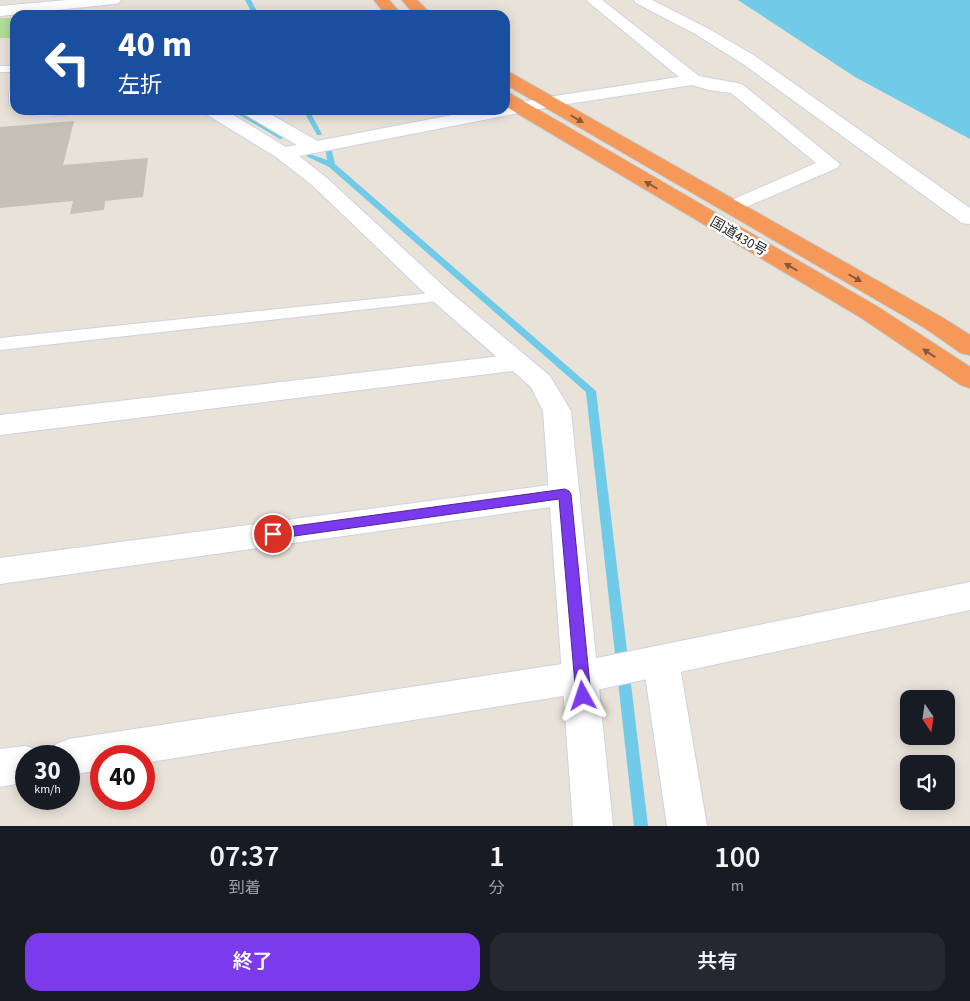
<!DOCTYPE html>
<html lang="ja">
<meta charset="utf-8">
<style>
body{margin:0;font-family:"Source Sans 3","Noto Sans JP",sans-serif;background:#242831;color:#f1f3f6;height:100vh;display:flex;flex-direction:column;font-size:19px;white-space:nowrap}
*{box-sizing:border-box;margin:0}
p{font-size:16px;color:#9ea1a6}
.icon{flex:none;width:28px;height:28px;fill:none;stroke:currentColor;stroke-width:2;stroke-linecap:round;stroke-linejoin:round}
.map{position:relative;height:826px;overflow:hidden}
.details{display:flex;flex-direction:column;background:#171b24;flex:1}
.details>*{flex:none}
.guide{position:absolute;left:10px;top:10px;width:500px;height:105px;border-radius:15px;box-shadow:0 2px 12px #0003;background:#1a4fa0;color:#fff;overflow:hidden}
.needle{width:32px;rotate:167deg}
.buttons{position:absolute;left:900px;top:690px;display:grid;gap:10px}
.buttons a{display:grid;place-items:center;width:55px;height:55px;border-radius:10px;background:#171b24;box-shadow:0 2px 12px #0003;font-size:25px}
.speed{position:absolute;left:15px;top:745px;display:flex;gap:10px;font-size:25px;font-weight:700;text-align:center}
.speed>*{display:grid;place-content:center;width:65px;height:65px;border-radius:50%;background:#171b24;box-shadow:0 2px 12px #0003;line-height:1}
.speed small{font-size:12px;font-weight:400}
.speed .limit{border:8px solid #d22;background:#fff;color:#111}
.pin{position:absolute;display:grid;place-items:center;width:42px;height:42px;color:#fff;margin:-21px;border:2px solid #fff;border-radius:50%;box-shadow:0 1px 5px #0007}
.me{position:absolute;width:55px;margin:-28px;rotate:355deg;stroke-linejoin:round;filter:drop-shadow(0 0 4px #0008)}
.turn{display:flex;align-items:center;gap:18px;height:105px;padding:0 25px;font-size:22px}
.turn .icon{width:65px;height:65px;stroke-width:2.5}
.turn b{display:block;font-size:35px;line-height:42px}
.eta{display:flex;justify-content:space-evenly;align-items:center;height:85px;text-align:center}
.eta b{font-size:30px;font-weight:600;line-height:35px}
.action{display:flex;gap:10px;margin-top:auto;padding:10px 25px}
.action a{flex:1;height:58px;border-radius:15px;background:#7c3aed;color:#fff;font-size:20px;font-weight:600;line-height:58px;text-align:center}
.action a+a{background:#242831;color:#f1f3f6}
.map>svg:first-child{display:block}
.green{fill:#b1de98}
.water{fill:#70cbe8}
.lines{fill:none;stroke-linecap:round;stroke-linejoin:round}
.stream{fill:#70cbe8;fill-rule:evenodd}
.building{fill:#c5c0b8}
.lane-casing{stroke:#cfd2e0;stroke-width:2}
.street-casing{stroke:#cfd2e0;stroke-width:2}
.secondary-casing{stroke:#cfd2e0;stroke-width:2}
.highway-casing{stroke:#c3c3c3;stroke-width:2}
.lane{fill:#fff;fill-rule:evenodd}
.street{fill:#fff;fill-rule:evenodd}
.secondary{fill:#fff;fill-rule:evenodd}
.highway{fill:#f69858;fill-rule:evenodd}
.oneway{fill:#845a3d}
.route{fill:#7c3aed;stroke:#51269a}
.labels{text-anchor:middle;stroke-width:5;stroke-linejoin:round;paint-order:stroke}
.street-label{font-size:14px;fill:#272727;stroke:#fff}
</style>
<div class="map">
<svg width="970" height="826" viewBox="0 0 970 826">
<rect width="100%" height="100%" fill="#e9e2d9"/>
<!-- green -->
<path class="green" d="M0,18H15V38H0Z"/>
<!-- water -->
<path class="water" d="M738,0H970V139L855,77Z"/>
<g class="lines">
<!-- stream -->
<path class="stream" d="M245,0H251L259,15H253Z
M231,110H239L285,138L280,139Z
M303,110H309L322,134L321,135H317Z
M326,151H332L335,164L596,391L648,826H634L586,392L329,167L306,156L310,154L327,160Z"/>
</g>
<!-- building -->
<path class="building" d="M74,121L63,165L148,158L143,197L105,201L104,210L70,214L73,201L0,208V127Z"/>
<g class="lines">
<!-- lane casing -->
<g class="lane-casing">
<path id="lane" d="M0,66H15V72H0Z
M15,87V108L9,104V91Z
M15,110H76C69,118 20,117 15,110Z
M442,292L448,294L450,297L448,300L0,350V338Z"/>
</g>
<!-- street casing -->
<g class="street-casing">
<path id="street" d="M67,0H121L119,3L114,4L0,16V6Z
M586,0H602L699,76L742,84L840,164L837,168L732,213L725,211L721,207L725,203L816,163L731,93L709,90L692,85L548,107L542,106L539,102L542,98L548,97L679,77Z
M241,110H263L321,143L324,147L321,151L314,153L307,151L244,114Z
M519,354L528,357L532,363L528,369L0,435V415Z
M565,483L576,486L580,494L576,502L565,505L0,584V558Z
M970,582V610L582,693L144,763V756H101V770L69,775V756H50L56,744L69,739L582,661Z
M26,746L40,751L42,756H26V782L0,787V749Z"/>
</g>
<!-- secondary casing -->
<g class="secondary-casing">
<path id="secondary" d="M634,0H652L709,29L755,56L970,208V224L962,223L743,64L697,35L636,3Z
M42,3L59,12L62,15C51,15 41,17 34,8L37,5Z
M548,97L554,98L557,102L554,106L299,156L327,178L450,292L550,376L571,411L613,826H573L543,411L531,387L434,302L313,186L276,157L206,114L203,110H225L286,147L478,110H505V105Z
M661,645L673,650L679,661L707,826H667L643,661L649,650Z"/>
</g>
<!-- highway casing -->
<g class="highway-casing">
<path id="highway" d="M374,0H389L402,15H386Z
M402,0H417L432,15H415Z
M505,72L511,73L943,318L970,335V355L961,353L925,328L505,84Z
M505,93L511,94L878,307L970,367V388L961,385L860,317L505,106Z"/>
</g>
<!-- lane -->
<use href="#lane" class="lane"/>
<!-- street -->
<use href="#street" class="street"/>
<!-- secondary -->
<use href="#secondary" class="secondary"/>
<!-- highway -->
<use href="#highway" class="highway"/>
</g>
<!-- one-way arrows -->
<defs><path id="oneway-solid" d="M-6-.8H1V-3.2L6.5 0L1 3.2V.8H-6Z" transform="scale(1.25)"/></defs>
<g class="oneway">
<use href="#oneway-solid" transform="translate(577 119) rotate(30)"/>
<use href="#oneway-solid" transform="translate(651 185) rotate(-150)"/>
<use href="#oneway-solid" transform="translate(791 267) rotate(-150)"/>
<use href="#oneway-solid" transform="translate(855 278) rotate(30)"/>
<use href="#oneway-solid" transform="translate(929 353) rotate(-147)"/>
</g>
<!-- route -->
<path class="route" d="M565,489L569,491L571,494L591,696L589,701L583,703L578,701L576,696L559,499L273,539L268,537L266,534L268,530L273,529Z"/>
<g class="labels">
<!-- street labels -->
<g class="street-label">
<text transform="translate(739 236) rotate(30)" y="5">国道430号</text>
</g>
</g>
</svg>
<div class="buttons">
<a><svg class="needle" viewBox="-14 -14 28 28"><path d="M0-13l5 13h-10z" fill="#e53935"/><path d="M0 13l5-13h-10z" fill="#9ea1a6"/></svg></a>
<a><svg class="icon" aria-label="sound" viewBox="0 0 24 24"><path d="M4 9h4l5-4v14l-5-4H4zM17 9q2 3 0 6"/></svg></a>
</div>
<div class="speed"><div>30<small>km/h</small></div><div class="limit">40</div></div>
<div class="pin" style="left:273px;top:534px;background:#d93025"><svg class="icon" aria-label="arrive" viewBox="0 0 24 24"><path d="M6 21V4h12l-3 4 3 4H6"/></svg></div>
<svg class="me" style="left:583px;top:696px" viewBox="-20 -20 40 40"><path d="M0-17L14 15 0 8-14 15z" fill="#7c3aed" stroke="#fff" stroke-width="4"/></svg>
<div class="guide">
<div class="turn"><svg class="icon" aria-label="left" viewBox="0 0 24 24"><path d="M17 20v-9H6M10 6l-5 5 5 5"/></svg><div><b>40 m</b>左折</div></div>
</div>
</div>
<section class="details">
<div class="eta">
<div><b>07:37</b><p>到着</p></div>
<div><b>1</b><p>分</p></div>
<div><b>100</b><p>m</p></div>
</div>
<div class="action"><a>終了</a><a>共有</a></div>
</section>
